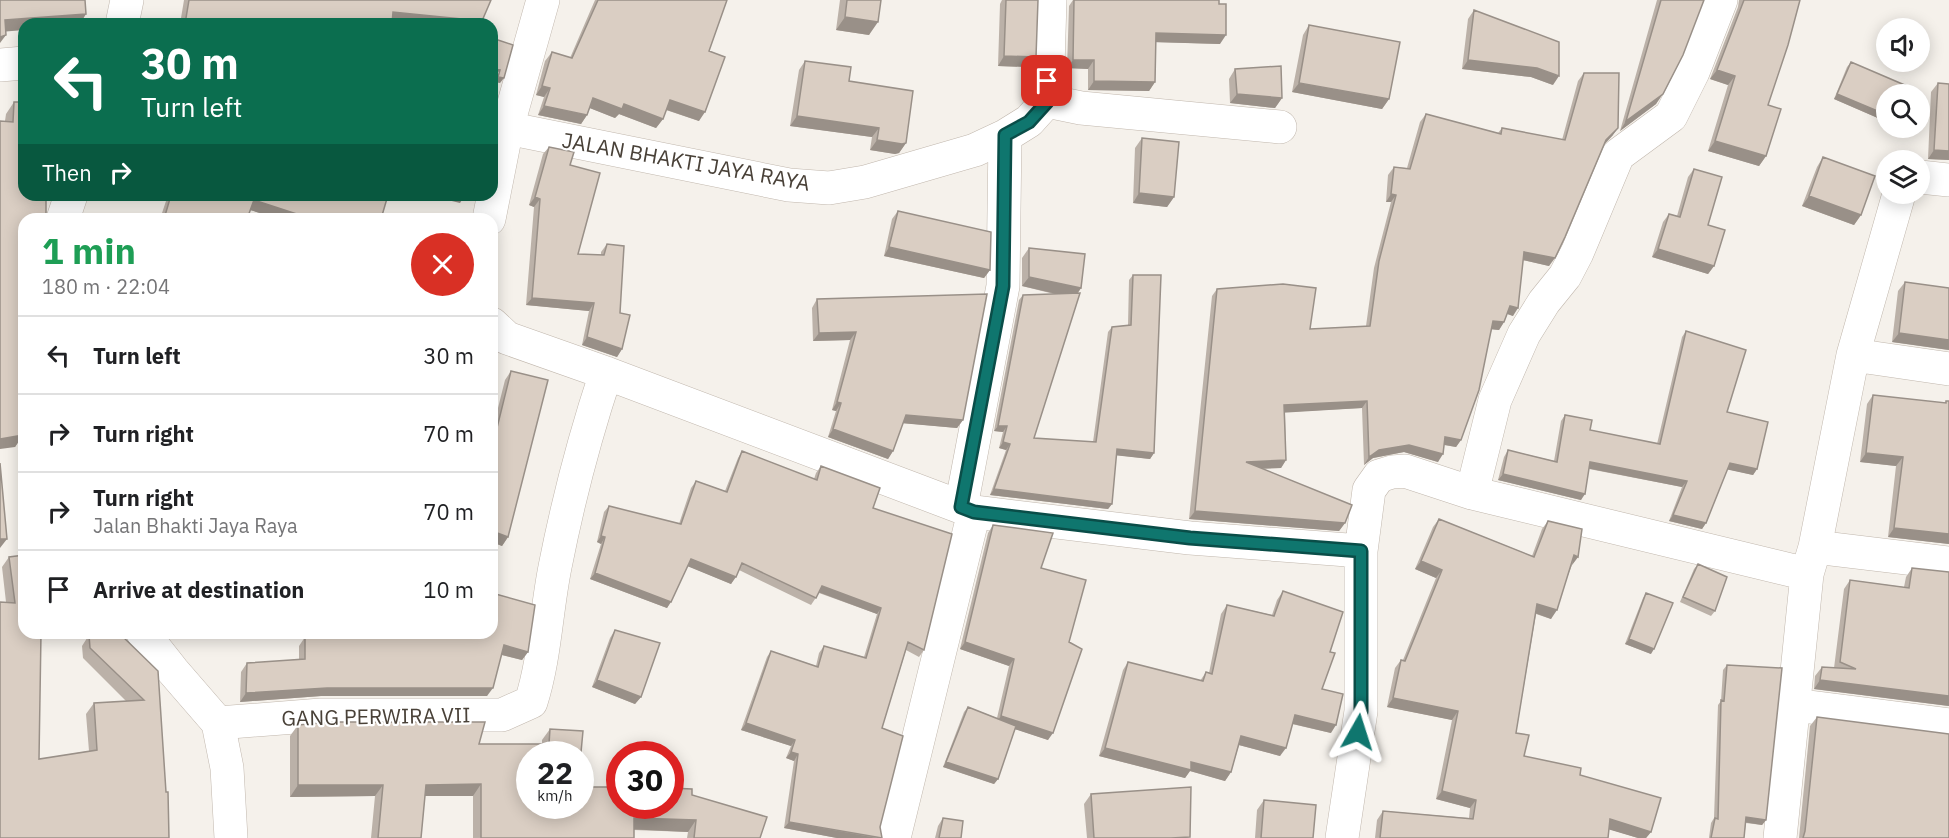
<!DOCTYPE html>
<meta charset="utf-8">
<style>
body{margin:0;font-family:"IBM Plex Sans",sans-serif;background:#f6f6f6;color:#202124;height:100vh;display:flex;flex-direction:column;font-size:22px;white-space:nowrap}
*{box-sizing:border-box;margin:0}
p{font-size:20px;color:#757577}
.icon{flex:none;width:33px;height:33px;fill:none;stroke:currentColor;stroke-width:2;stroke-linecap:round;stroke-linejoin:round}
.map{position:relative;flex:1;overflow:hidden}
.side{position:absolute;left:18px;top:213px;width:480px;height:426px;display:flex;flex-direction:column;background:#fff;border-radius:18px;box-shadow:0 3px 15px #0003}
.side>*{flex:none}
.hud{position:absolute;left:18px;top:18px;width:480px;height:183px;border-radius:18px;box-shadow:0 3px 15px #0003;background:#0b6e4f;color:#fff;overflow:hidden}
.buttons{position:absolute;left:1876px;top:18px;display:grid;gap:12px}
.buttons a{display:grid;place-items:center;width:54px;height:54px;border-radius:50%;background:#fff;box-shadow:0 3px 15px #0003;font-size:30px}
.speed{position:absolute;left:516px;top:741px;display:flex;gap:12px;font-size:30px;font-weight:700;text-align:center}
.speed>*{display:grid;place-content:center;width:78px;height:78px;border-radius:50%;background:#fff;box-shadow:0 3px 15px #0003;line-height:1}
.speed small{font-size:15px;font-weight:400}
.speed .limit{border:9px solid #d22;background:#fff;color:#111}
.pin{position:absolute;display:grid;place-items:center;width:51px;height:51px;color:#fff;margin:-26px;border-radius:12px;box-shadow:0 3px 9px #0006}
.me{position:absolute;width:66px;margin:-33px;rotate:6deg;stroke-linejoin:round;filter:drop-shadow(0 0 4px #0008)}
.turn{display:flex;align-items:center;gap:21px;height:126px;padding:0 24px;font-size:27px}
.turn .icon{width:78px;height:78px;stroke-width:2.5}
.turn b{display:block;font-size:42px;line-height:51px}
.then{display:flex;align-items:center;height:57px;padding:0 24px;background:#0003;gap:12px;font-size:22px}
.round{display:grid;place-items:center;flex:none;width:63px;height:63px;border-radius:32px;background:#f6f6f6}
.summary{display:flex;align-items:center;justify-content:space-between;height:102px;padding:0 24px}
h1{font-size:36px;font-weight:700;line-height:45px;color:#1e9e55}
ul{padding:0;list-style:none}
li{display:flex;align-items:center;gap:18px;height:78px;padding:0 24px;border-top:2px solid #e0e0e0}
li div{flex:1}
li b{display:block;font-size:22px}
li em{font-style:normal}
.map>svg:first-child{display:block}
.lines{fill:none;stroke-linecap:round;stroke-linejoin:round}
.minor-casing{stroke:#c1b7ad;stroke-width:34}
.tertiary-casing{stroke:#c1b7ad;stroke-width:34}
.minor{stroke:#fff;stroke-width:33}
.tertiary{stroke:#fff;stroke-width:33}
.wall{fill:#bbb1a8}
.shaded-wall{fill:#999088}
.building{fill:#dacec3;stroke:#999088;stroke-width:1.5}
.route-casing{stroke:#0a4d48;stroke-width:15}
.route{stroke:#0f766e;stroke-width:10}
.labels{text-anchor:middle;stroke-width:4.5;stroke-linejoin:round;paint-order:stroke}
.street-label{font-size:21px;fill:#494138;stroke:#fff}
</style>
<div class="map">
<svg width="1949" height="838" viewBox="0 0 1949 838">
<rect width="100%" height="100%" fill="#f5f1eb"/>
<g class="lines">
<!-- minor casing -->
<g class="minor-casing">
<path id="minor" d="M0,65L24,63
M1047,101L1081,108L1280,127
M492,125L789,185L829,188L865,182L975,150L1005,136L1029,121L1047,101L1050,0
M1920,177L1949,180
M489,219L507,128L543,0
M492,324L507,338L606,373L974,512L1190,538L1361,551
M1853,355L1949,369
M1472,493L1495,400L1524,334L1544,302L1565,276L1577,253L1618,155L1671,116L1693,72L1721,0
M961,507L1003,286L1005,136
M1815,547L1949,563
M1794,705L1949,725
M218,723L321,715H502L531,702C545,658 546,612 555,567C568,501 585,436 606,373
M894,838L974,512
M1342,838L1361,711V551L1369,490L1379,476L1392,472L1405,471L1472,493L1807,574
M1780,838L1807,574L1815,547L1853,355L1899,194"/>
</g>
<!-- tertiary casing -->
<g class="tertiary-casing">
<path id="tertiary" d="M122,24L127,0
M63,219L71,195
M143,633L173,671L218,723L227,768L231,838"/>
</g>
<!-- minor -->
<use href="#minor" class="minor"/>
<!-- tertiary -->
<use href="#tertiary" class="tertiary"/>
</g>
<!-- wall -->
<path class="wall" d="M184,0H491L480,24H421L392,21V24H180Z
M595,0H727L709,51L699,121L666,110L663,119L656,128L619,114L615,118L590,108L587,115L581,124L538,115L544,97L536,95L545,61L552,52L570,58Z
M840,0H881L869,35L836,30Z
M1002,0H1038L1029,67L998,66L1000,4Z
M1073,0H1219L1220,44L1156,42L1155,82L1149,91L1088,90V69L1067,68L1069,6Z
M1657,0H1704L1656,104L1620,131Z
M1739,0H1800L1768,105L1766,156L1759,166L1708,151L1728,85L1710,79L1738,7Z
M1474,10L1553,85L1531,77L1462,69L1468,19Z
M1309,25L1389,99L1382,109L1292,92L1303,35Z
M805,61L849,81L906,143L899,153L895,154L870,150L872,137L790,126L799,70Z
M1851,62L1887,94V122L1834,99L1847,67Z
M1235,69L1282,98L1275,108L1230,103L1229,79Z
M1584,73L1613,135L1604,144L1549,266L1523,260L1513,316L1507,314L1504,322L1499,330L1492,329L1461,440L1456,447L1444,445L1438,462L1404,452L1373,458L1364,465L1362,408L1285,412L1286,460L1281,468L1262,469L1345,523L1339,531L1189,519L1212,296L1217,289L1310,329L1366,326L1374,268L1391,202H1386L1388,175L1394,167L1407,168L1420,122L1426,114L1498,133L1502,128L1562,140L1578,81Z
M1938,83L1949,160L1928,159L1931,92Z
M14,102L24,219V354L20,359L23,435L15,447L5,121L6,114Z
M1142,138L1174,197L1167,207L1133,203L1135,148Z
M549,147L570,165L578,254L601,255V252L607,244L620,313L622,349L617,357L582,345L589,311L526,305L534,207L529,205L543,154Z
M1823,157L1861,215L1854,225L1802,206L1817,167Z
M1694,169L1714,266L1708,274L1652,257L1663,222L1669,214L1677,216L1688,177Z
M168,195H388L381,219H279L250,210L247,219H160Z
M898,211L990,270L984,278L884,256L892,219Z
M1029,248L1081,288L1078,293L1034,438L1093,442L1108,332L1112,327L1128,325L1129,280L1133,275L1154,453L1150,459L1116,455L1112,504L1108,509L990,495L1006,450L999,448L1003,432L994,431L1019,300L1023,295L1054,294L1022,286V258Z
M1905,282L1949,288V284V350L1892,342L1898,291Z
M817,299L963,420L957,428L903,423L893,451L888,459L828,437L836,411L832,410L850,340L813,341L812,308Z
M1686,331L1727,412L1757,469L1753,475L1727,469L1706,523L1702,529L1669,521L1682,487L1589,469L1581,500L1498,480L1504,457L1508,450L1554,461L1561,421L1565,415L1590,430L1657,444L1682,337Z
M511,371L508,537L502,546L492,542V432L505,380Z
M1873,395L1945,403L1946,401H1949V544L1888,537L1896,466L1860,462L1867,404Z
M742,451L814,479L816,473L821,466L873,508L924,650L919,657L906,650L882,728L880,827L882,838H837L784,828L794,761L786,758L791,746L741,730L767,657L771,651L816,666L819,653L824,646L864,657L877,614L819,593L811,605L739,570L731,584L688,566L667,608L590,579L601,544L597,542L604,512L609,506L679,524L691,488L696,481L725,491L738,458Z
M1439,519L1532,556L1542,529L1548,521L1578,557L1572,565L1551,619L1536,614L1516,733L1524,756L1580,775L1651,832L1646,838H1638L1609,829L1608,838H1375L1377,820L1383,811L1469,818L1470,808L1436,799L1452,720L1387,707L1395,668L1401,660H1403L1436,578L1415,569L1433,527Z
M993,525L1041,568L1069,642L1048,740L1015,729L998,779L994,784L943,767L964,712L968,707L997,718L1009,666L960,649L988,533Z
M9,557L39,759L89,751L86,714L94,703L126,701L83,658L82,646L89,635L158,671L169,838H0L6,602L2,567Z
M1698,564L1715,611L1711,616L1680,602L1694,569Z
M1912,568L1949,706L1814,689L1815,676L1822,667L1834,668L1844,589L1850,580L1904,587L1906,577Z
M1283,591L1330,652L1322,689L1331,733L1292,724L1280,756L1239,745L1231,772L1225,781L1190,771L1185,778L1099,756L1123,670L1128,662L1200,681L1206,672L1209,673L1221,614L1227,605L1272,615L1277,600Z
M1646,593L1651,654L1625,644L1643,598Z
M615,630L641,697L635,704L592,687L610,638Z
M352,633H492L528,652L522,660L502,655L487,696H321L240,702L241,672L247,663L299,660V646L305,637L352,638Z
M1727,665L1766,820L1762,825L1746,823L1744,838H1709L1711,823L1714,818L1718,705L1721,701L1723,670Z
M1817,717L1949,838H1799L1810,726Z
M298,725L479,744H542V740L550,729L583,731L530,806L692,795L760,838H687L688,832L634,830V838H473V796H425L421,838H371L375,796L290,797V736Z
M1091,794L1189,838H1087L1084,804Z
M1264,800L1313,838H1255L1257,810Z
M943,818L961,838H935L938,826Z"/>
<!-- shaded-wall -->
<path class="shaded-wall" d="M393,12L482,21L480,24H421L387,20Z
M86,14L80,24H24V30L0,32L5,20Z
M845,17L878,22L869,35L836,30Z
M1156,33L1226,35L1220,44L1150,42Z
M6,35L0,43V37Z
M1004,56L1036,57L1029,67L998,66Z
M1073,60H1094L1088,69L1067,68Z
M1468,60L1537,68L1559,76L1553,85L1531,77L1462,69Z
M492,69L500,70L496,75H492Z
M1717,70L1735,76L1728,85L1710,79Z
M498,77L504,78L500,83L494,82Z
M1094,81L1155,82L1149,91L1088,90Z
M1299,83L1389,99L1382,109L1292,92Z
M542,86L550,88L544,97L536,95Z
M1237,94L1282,98L1275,108L1230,103Z
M1663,94L1656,104L1620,131L1626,121Z
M1837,94L1887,115V122L1834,99Z
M593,98L624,104L663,119L656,128L619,114L615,118L587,107Z
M670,100L705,112L699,121L664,109Z
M544,106L587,115L581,124L538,115Z
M797,116L879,128L872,137L790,126Z
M1618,128L1613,135L1601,148L1606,140Z
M877,140L906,143L899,153L895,154L870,150Z
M1715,141L1766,156L1759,166L1708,151Z
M1934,150L1949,151V160L1928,159Z
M1139,193L1174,197L1167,207L1133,203Z
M1391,194L1396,195L1391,202H1386Z
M427,195H465L460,203Z
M1809,196L1861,215L1854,225L1802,206Z
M535,197L540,199L534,207L529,205Z
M254,200L312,219H279L247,209Z
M889,247L990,270L984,278L884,256Z
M1658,249L1714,266L1708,274L1652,257Z
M1524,252L1555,258L1549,266L1518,259Z
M1029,277L1081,288L1074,298L1022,286Z
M532,298L594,303L589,311L526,305Z
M1510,306L1518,308L1513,316L1505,313Z
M1493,321L1504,322L1499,330L1488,329Z
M856,332L850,340L813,341L819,333Z
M1899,333L1949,340V350L1892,342Z
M587,337L622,349L617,357L582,345Z
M20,353H24V354L17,364Z
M1367,401L1362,408L1279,413L1284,405Z
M837,402L841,403L836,411L832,410Z
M906,415L963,420L957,428L900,423Z
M998,426H1007L1003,432L994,431Z
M833,429L893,451L888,459L828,437Z
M23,435L15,447L0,449V439Z
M1445,437L1461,440L1456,447L1440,444Z
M1003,442L1010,444L1006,450L999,448Z
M1409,445L1443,454L1438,462L1404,452L1373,458L1364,465L1369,457L1379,450Z
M1117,449L1154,453L1150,459L1113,455Z
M1866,453L1903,457L1896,466L1860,462Z
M1286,460L1281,468L1240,469L1246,462Z
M1590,462L1687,481L1682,487L1586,468Z
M1730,463L1757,469L1753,475L1725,469Z
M1503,474L1585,494L1581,500L1498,480Z
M994,489L1112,504L1108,509L990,495Z
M1195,511L1345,523L1339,531L1189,519Z
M1673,515L1706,523L1702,529L1669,521Z
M1894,528L1949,534V544L1888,537Z
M492,531L508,537L502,546L492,542Z
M601,536L605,537L601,544L597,542Z
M0,539H7L0,548Z
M1574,555L1578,557L1572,565Z
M691,559L736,577L731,584L687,566Z
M1421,561L1442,570L1436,578L1415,569Z
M595,573L671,602L667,608L590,579Z
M822,586L881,608L877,614L818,592Z
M1537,604L1557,610L1551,619L1532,612Z
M1629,639L1654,649L1651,654L1625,644Z
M965,642L1014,659L1009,666L960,649Z
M504,645L528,652L522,660L498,654Z
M597,680L641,697L635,704L592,687Z
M1820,680L1949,696V706L1814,689Z
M327,688H493L487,696H321L240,702L246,693Z
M1393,698L1458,711L1452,720L1387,707Z
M1295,715L1336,725L1331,733L1289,723Z
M1001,716L1053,733L1048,740L996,723Z
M746,723L795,740L791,746L741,730Z
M1241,736L1286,748L1280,756L1235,744Z
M1105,748L1191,762L1231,772L1225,781L1190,771L1185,778L1099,756Z
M791,752L798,754L794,761L786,758Z
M946,762L998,779L994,784L943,767Z
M481,784L473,796H418L426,785Z
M298,785H383L375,796L290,797Z
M1442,791L1476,800L1470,808L1436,799Z
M1746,817L1766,820L1762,825L1743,822Z
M634,818L696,820L688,832L626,829Z
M1610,819L1651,832L1646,838H1638L1604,828Z
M789,822L877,838H837L784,828Z"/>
<!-- building -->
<path class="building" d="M0,0H85L86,14L5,20L6,35L0,37Z
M189,0H491L482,21L393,12L392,24H185Z
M598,0H727L709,51L725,57L705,112L670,100L663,119L624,104L622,109L593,98L587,115L544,106L550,88L542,86L552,52L572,58Z
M847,0H881L878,22L845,17Z
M1006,0H1038L1036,57L1004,56Z
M1074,0H1219V4H1226V35L1156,33L1155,82L1094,81V60H1073Z
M1661,0H1704L1683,55L1663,94L1626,121Z
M1744,0H1800L1788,45L1768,105L1781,109L1766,156L1715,141L1735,76L1717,70Z
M1474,10L1559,42V76L1537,68L1468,60Z
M1309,25L1400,42L1389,99L1299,83Z
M492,38L513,45L504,78L498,77L500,70L492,69Z
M805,61L851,67L849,81L913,91L906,143L902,144L877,140L879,128L797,116Z
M1851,62L1907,86L1904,94H1887V115L1837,94Z
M1281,66L1282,98L1237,94L1235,69Z
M1584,73H1619L1618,128L1606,140L1565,237L1555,258L1524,252L1518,308L1510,306L1504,322L1493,321L1479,390L1461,440L1445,437L1443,454L1409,445L1379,450L1369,457L1367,401L1284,405L1286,460L1246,462L1352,505L1345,523L1195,511L1217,289L1283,284L1316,288L1310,329L1370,326L1379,261L1396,195L1391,194L1394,167L1410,169L1426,114L1501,134L1502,128L1565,140Z
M1938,83L1949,84V151L1934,150Z
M14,102H24V195H46V219H24V353H20L23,435L0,439V121L13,122Z
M1142,138L1179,142L1174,197L1139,193Z
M549,147L574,152L570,165L600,173L578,254L604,255L607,244L624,246L620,313L630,315L622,349L587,337L594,303L532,298L540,199L535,197Z
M1823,157L1875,176L1861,215L1809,196Z
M1694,169L1722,177L1708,225L1725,230L1714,266L1658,249L1669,214L1680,217Z
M171,195H388L381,219H312L254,200L247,219H164Z
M898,211L991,232L990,270L889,247Z
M1029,248L1085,254L1081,288L1029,277Z
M1133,275H1161L1154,453L1117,449L1112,504L994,489L1010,444L1003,442L1007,426H998L1023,295L1080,293L1034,438L1096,442L1112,327L1131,325Z
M1905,282L1949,288V340L1899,333Z
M987,294L963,420L906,415L893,451L833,429L841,403L837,402L856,332L819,333L817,299Z
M1686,331L1746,350L1727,412L1768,422L1757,469L1730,463L1706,523L1673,515L1687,481L1590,462L1585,494L1503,474L1508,450L1557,462L1565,415L1592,420L1590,430L1660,444Z
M511,371L548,380L508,537L492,531V448Z
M1873,395L1946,403V401H1949V534L1894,528L1903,457L1866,453Z
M742,451L817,480L821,466L880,488L873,508L952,534L924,650L908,642L882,728L903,736L880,827L882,838L789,822L798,754L791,752L795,740L746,723L771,651L818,667L824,646L866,658L881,608L822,586L816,598L742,563L736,577L691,559L671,602L595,573L605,537L601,536L609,506L681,524L696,481L727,492Z
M0,463L7,539H0Z
M1439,519L1534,557L1548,521L1582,529L1578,557L1574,555L1557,610L1537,604L1516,733L1529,735L1524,756L1581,768L1580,775L1661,798L1651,832L1610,819L1608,838H1380L1383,811L1473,819L1476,800L1442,791L1458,711L1393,698L1401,660L1405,661L1442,570L1421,561Z
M993,525L1053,533L1041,568L1086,580L1069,642L1082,649L1053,733L1001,716L1014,659L965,642Z
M24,555V633H41L39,759L97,750L94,703L144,700L90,648L89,635L91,633H119L158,671L166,792H168L169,838H0V602L15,603L9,557Z
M1698,564L1727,577L1715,611L1683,597Z
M1912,568L1949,572V696L1820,680L1822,667L1856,669L1840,662L1850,580L1909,588Z
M1283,591L1343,612L1330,652L1335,653L1322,689L1343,694L1336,725L1295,715L1286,748L1241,736L1231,772L1191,762V770L1105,748L1128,662L1203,681L1206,672L1212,674L1227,605L1274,616Z
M492,593L535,605L528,652L504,645L493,688H327L246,693L247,663L305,659V637L357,638V633H492Z
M1646,593L1673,603L1654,649L1629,639Z
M615,630L660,643L641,697L597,680Z
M1727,665L1782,668L1766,820L1746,817L1744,838H1711L1715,818L1718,819L1721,700L1724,701Z
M968,707L1016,726L998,779L946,762Z
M1817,717L1949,734V838H1803L1805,831Z
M330,722H485L479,744H549L550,729L583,731L580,763V754H530V806H580V787H620V806H670V788L692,789V795L767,817L760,838H694L696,820L634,818V838H481V784L426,785L421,838H378L383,785H298V725Z
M1191,787L1190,837L1171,838H1094L1091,794Z
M1264,800L1316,805L1313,838H1261Z
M943,818L963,821L961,838H939Z"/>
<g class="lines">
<!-- route casing -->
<g class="route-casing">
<path id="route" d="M1047,81V102L1029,122L1005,135L1003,286L961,507L974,512L1190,538L1361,551V711L1358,732"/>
</g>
<!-- route -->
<use href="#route" class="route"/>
</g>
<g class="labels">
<!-- street labels -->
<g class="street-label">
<text transform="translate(686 162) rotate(10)" y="7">JALAN BHAKTI JAYA RAYA</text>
<text transform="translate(376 717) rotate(-1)" y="7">GANG PERWIRA VII</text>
</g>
</g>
</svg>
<div class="buttons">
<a><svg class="icon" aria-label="sound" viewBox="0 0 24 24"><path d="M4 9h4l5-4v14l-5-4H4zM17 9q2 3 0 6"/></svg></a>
<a><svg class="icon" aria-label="search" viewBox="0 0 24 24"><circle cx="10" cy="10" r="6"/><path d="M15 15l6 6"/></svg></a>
<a><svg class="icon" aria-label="layers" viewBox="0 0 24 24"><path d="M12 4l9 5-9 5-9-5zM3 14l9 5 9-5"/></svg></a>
</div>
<div class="speed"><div>22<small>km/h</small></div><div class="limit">30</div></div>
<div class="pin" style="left:1047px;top:81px;background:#d93025"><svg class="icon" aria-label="arrive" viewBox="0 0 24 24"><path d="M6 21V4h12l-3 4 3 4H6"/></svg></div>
<svg class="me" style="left:1358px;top:732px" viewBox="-20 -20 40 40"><path d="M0-17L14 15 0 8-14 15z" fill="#0f766e" stroke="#fff" stroke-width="4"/></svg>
<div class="hud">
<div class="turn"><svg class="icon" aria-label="left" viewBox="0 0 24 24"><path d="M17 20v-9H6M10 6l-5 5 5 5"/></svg><div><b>30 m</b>Turn left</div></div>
<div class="then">Then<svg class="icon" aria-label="right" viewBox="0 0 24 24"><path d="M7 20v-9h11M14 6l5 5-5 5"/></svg></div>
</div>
<section class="side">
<div class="summary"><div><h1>1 min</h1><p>180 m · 22:04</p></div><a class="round" style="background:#d93025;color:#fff"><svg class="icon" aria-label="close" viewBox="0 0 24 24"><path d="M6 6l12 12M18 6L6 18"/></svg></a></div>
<ul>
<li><svg class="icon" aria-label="left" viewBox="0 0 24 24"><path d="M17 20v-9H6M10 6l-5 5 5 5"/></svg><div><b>Turn left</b></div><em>30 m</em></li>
<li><svg class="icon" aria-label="right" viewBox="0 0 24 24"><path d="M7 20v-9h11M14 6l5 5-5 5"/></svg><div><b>Turn right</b></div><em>70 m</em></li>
<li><svg class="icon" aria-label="right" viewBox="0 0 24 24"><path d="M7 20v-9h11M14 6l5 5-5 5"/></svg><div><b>Turn right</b><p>Jalan Bhakti Jaya Raya</p></div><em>70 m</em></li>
<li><svg class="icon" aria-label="arrive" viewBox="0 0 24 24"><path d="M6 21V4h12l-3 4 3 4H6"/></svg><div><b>Arrive at destination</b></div><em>10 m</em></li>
</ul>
</section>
</div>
